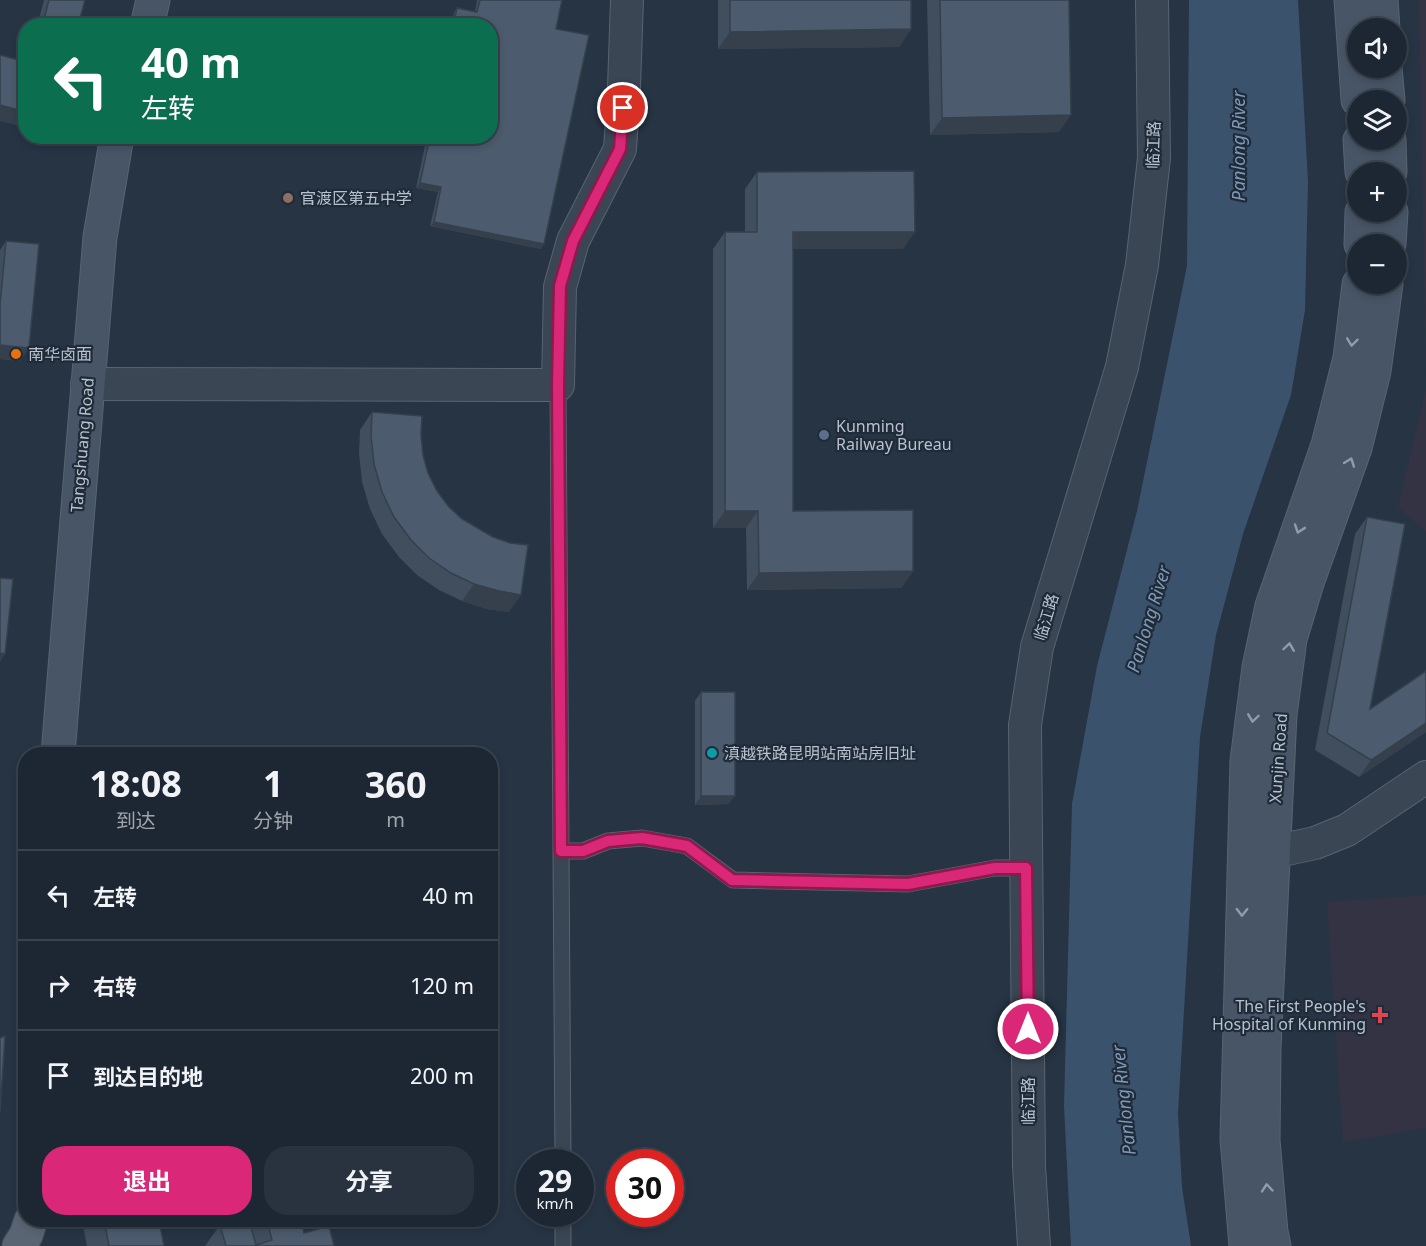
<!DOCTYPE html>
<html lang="zh">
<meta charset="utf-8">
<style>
body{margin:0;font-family:"Noto Sans","Noto Sans SC",sans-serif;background:#29333f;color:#f1f3f6;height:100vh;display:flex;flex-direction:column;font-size:22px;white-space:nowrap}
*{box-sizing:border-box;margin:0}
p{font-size:20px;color:#a0a5ac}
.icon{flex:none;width:33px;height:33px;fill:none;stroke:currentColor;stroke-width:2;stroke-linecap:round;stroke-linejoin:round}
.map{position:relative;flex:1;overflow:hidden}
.side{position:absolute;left:18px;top:747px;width:480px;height:480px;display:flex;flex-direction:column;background:#1c2733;border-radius:24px;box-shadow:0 3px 9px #0003,0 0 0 2px #3a444e}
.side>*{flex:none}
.guide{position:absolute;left:18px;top:18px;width:480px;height:126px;border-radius:24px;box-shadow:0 3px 9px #0003,0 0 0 2px #3a444e;background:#0b6e4f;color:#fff;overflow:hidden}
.buttons{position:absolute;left:1347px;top:18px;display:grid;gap:12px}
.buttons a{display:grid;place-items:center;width:60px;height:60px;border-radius:50%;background:#1c2733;box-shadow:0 3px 9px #0003,0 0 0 2px #3a444e;font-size:30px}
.speed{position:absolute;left:516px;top:1149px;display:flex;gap:12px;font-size:30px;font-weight:700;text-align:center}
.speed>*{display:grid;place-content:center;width:78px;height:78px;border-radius:50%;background:#1c2733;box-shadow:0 3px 9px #0003,0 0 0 2px #3a444e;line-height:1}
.speed small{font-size:15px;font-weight:400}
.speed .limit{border:9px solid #d22;background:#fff;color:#111}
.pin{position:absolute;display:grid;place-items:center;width:51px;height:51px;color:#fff;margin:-26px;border:3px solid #fff;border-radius:50%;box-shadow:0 2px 6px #0007}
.me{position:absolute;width:66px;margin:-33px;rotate:0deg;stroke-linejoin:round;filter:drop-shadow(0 0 4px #0008)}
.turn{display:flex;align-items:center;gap:21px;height:126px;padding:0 24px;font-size:27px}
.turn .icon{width:78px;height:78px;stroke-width:2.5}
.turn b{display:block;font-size:42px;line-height:51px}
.eta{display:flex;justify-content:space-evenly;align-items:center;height:102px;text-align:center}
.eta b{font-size:36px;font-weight:700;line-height:42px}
.button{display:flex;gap:12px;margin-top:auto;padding:12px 24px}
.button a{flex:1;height:69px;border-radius:24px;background:#db2777;color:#fff;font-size:24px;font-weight:700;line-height:69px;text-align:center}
.button a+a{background:#29333f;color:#f1f3f6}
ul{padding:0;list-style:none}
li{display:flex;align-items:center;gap:18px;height:90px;padding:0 24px;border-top:2px solid #3a444e}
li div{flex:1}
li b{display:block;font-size:22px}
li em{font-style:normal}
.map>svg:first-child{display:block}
.medical{fill:#343344}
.water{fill:#3b526d}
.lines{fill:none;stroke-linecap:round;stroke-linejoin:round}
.lane-casing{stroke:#596471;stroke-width:17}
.street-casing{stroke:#596471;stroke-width:34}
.secondary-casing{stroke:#596471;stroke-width:35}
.primary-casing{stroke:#444f5d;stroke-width:35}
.lane{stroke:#3a4653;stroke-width:15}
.street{stroke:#3a4653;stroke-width:32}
.secondary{stroke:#485566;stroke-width:33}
.primary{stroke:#596573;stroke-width:33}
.wall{fill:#414e5e}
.shaded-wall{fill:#35404c}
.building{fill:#4c5b6d;stroke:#35404c;stroke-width:1.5}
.oneway{stroke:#919ba9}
.route-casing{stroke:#8e194d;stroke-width:15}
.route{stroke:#db2777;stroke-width:10}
.education-dot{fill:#8d6e63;stroke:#1f2b39;stroke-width:2}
.food-dot{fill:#e8710a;stroke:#1f2b39;stroke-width:2}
.service-dot{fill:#5c6f8a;stroke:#1f2b39;stroke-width:2}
.culture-dot{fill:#0f9aa8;stroke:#1f2b39;stroke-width:2}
.health-dot{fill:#e0444e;stroke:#1f2b39;stroke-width:2}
.labels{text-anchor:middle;stroke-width:4.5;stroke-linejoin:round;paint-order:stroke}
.street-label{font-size:16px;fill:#b8c1cd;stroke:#1f2b39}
.poi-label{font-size:16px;fill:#b8c1cd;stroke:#1f2b39;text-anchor:start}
.water-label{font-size:18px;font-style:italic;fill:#7e98b5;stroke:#1f2b39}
</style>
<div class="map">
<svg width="1426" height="1246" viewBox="0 0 1426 1246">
<rect width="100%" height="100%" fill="#263444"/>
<!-- medical -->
<path class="medical" d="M1419,0H1426V375Z
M1426,389V532L1398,507Z
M1426,895V1128L1343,1142L1327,902Z"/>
<!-- water -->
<path class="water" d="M1189,0H1298L1308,182L1305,310L1291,395L1243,534L1216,635L1200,737L1178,1113L1182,1187L1191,1246H1071L1064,1106L1072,804L1097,666L1137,511L1187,266Z"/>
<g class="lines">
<!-- lane casing -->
<g class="lane-casing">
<path id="lane" d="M558,385L563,1162
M561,851H583L608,841L642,838L687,846L733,880L908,884L995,868H1026
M563,1214V1246"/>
</g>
<!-- street casing -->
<g class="street-casing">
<path id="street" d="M87,384L558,385L560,287L573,241L620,149L624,87L627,0
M1273,852L1315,843L1347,830L1426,777
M1034,1246L1029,1166L1025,725L1037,647L1122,367L1142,265L1154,158L1152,0"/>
</g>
<!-- secondary casing -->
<g class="secondary-casing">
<path id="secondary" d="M1351,0L1358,100
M1381,0L1383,28
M147,26L153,0
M1385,68L1388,100
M1360,140L1362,172
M1389,140L1390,172
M1361,244L1362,212
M1389,244L1391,212
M58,754L100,237L117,136
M1246,1246L1237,1139L1247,761L1259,667L1272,606L1328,445L1350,358L1359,284
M1274,1246L1271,1232L1263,1140L1264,1048L1280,715L1290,639L1307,583L1355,448L1374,371L1386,284"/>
</g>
<!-- primary casing -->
<g class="primary-casing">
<path id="primary" d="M19,1246L26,1235L31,1220"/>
</g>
<!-- lane -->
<use href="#lane" class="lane"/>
<!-- street -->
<use href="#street" class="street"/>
<!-- secondary -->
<use href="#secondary" class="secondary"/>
<!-- primary -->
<use href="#primary" class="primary"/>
</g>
<!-- wall -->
<path class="wall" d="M44,0H85L78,26H37Z
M477,0H562L556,29L541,249L430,226L438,192L416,188L427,136H490V26H451L454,13L457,8L475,12Z
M718,0H911V29L899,47L718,49Z
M927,0H1069L1059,132L930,135Z
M757,172L903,249H793V511L913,571L901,588L747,590L746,528H713V249L725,232H745V189Z
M6,241L20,361L0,359V250Z
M372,412L421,435L423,455L428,473L437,491L509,612L487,609L462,601L439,590L417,575L399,557L382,534L370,509L362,482L359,453L360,430Z
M1367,517L1370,709L1426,732L1359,777L1315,750L1355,534Z
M701,692L735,796L728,804L695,805V701Z
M82,1220H159L164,1246H87Z
M260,1220H301L304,1233L334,1246H205L220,1225L252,1230Z"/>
<!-- shaded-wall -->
<path class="shaded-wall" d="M911,29L899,47L718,49L730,32Z
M0,105L26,112V128L0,121Z
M1071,115L1059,132L930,135L942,118Z
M420,183L441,187L438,192L416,188Z
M434,222L544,244L541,249L430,226Z
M793,232H915L903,249H781Z
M0,345L29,348L20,361L0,359Z
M725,511H758L746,528H713Z
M913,571L901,588L747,590L759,573Z
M474,584L521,595L509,612L487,609L462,601Z
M0,653L5,654L0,662Z
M1426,723V732L1359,777L1371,760Z
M701,796H735L728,804L695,805Z"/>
<!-- building -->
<path class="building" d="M49,0H85L78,26H42Z
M480,0H562L556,29L589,35L544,244L434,222L441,187L420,183L430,136H490V26H453L457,8L477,12Z
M730,0H911V29L730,32Z
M940,0H1069L1071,115L942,118Z
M0,55L26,62V112L0,105Z
M914,171L915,232H793V511L913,510V571L759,573L758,511H725V232H757V172Z
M6,241L39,244L29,348L0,345V305Z
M372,412L422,416L421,435L423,455L428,473L437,491L449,507L462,519L493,537L510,543L528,545L521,595L499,591L474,584L451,573L429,558L411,540L394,517L382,492L374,464L371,436Z
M1367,517L1405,524L1370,709L1426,671V723L1371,760L1327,733Z
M0,578L13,579L5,654L0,653Z
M701,692H735V796H701Z
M5,1036L0,1112V1038Z
M104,1220H159L164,1246H109Z
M239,1220H249L256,1245L272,1240L267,1220H301L304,1233L329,1226L334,1246H226L220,1225Z"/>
<!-- one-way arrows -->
<defs><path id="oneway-chevron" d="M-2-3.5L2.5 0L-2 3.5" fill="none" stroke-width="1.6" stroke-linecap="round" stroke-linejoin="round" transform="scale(1.5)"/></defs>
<g class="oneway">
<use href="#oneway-chevron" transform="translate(1352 342) rotate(97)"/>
<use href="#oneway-chevron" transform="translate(1350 462) rotate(-70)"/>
<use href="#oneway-chevron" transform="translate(1299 529) rotate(109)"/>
<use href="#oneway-chevron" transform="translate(1289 647) rotate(-82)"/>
<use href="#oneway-chevron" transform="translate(1253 718) rotate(98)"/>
<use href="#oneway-chevron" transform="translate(1242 912) rotate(91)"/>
<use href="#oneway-chevron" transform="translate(1267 1188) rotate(-95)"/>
</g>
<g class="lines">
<!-- route casing -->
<g class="route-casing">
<path id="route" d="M623,108L620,149L573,241L560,286L558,385L561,851H583L608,841L642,838L687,846L732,880L908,884L995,868H1026L1028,1029"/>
</g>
<!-- route -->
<use href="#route" class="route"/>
</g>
<!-- markers -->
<circle class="education-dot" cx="288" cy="198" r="6"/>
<circle class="food-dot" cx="16" cy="354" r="6"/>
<circle class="service-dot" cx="824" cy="435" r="6"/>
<circle class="culture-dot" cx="712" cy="753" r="6"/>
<path class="health-dot" d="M1377 1006h6v6h6v6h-6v6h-6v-6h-6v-6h6z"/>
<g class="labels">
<!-- street labels -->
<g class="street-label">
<text transform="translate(1153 145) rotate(-88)" y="6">临江路</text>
<text transform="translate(82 445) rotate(-85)" y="6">Tangshuang Road</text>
<text transform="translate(1046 617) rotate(-73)" y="6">临江路</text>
<text transform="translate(1278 758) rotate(-86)" y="6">Xunjin Road</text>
<text transform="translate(1028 1101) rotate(-90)" y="6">临江路</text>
</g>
<!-- poi labels -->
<g class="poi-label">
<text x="300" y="204">官渡区第五中学</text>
<text x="28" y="360">南华卤面</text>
<text x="836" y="432">Kunming<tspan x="836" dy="18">Railway Bureau</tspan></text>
<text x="724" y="759">滇越铁路昆明站南站房旧址</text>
<text x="1366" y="1012" text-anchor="end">The First People's<tspan x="1366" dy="18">Hospital of Kunming</tspan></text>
</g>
<!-- water labels -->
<g class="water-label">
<text transform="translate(1239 146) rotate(-90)" y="6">Panlong River</text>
<text transform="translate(1149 619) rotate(-73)" y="6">Panlong River</text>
<text transform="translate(1124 1100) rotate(-96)" y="6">Panlong River</text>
</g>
</g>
</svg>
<div class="buttons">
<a><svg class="icon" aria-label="sound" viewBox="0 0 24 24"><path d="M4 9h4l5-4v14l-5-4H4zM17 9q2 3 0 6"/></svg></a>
<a><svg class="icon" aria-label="layers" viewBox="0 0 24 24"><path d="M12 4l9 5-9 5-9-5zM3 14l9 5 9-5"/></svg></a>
<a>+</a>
<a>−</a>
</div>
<div class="speed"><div>29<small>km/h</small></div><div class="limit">30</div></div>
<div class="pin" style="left:623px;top:108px;background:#d93025"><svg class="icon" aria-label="arrive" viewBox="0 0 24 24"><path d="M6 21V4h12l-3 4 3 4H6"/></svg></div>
<svg class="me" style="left:1028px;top:1029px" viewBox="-20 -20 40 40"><circle r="17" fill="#db2777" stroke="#fff" stroke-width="3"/><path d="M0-11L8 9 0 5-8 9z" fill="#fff"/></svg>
<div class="guide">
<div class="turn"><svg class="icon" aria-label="left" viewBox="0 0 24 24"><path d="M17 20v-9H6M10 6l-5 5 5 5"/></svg><div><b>40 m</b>左转</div></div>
</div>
<section class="side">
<div class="eta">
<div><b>18:08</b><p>到达</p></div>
<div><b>1</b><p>分钟</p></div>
<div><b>360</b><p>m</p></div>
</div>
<ul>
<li><svg class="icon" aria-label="left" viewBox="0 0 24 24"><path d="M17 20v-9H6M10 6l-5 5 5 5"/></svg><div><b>左转</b></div><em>40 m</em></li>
<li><svg class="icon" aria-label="right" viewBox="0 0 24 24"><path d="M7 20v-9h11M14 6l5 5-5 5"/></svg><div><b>右转</b></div><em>120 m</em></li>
<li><svg class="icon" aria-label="arrive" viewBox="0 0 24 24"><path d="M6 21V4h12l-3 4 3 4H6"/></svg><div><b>到达目的地</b></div><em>200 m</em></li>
</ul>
<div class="button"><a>退出</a><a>分享</a></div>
</section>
</div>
